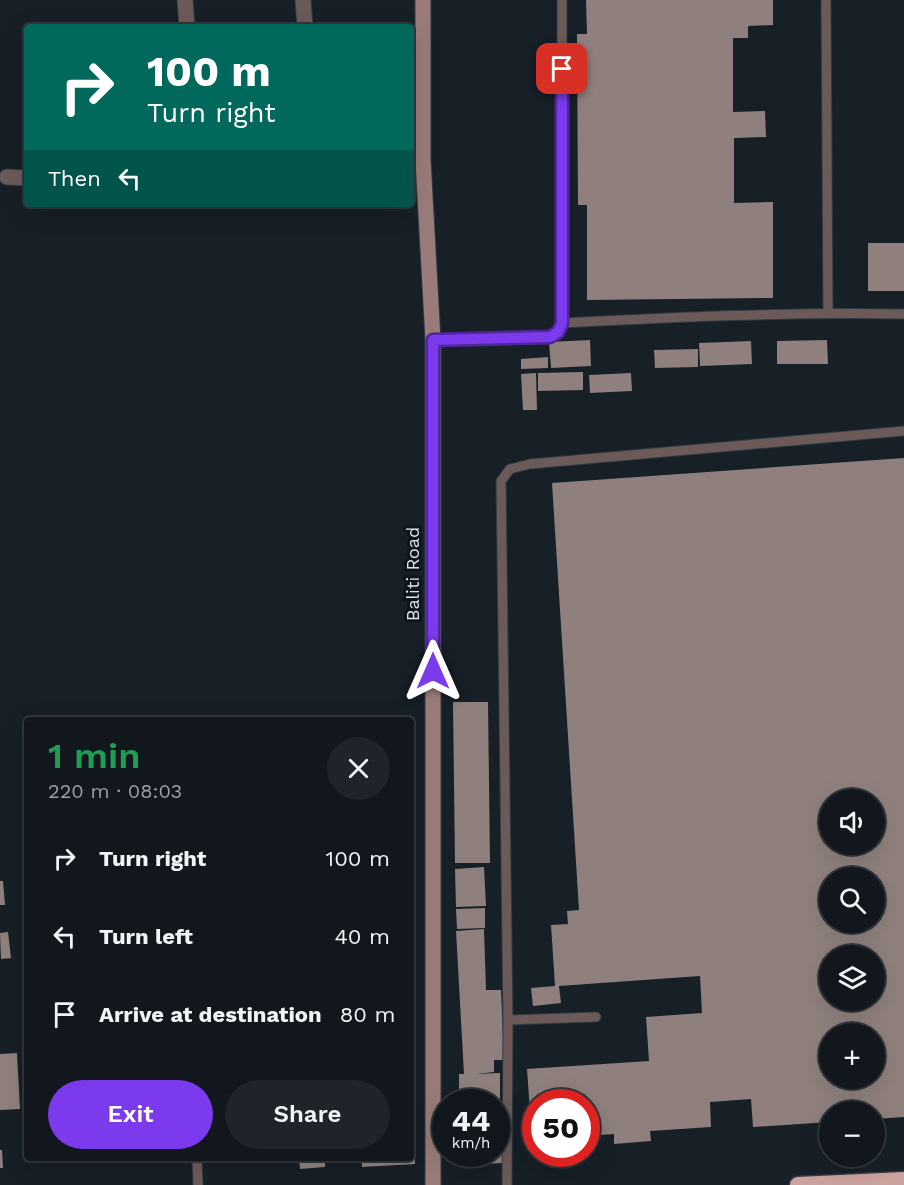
<!DOCTYPE html>
<meta charset="utf-8">
<style>
body{margin:0;font-family:"Work Sans",sans-serif;background:#1e242a;color:#f1f3f6;height:100vh;display:flex;flex-direction:column;font-size:22px;white-space:nowrap}
*{box-sizing:border-box;margin:0}
p{font-size:20px;color:#9c9fa4}
.icon{flex:none;width:33px;height:33px;fill:none;stroke:currentColor;stroke-width:2;stroke-linecap:round;stroke-linejoin:round}
.map{position:relative;flex:1;overflow:hidden}
.sheet{position:absolute;left:24px;top:717px;width:390px;height:444px;display:flex;flex-direction:column;background:#11171d;border-radius:6px;box-shadow:0 6px 24px #0002,0 0 0 2px #30363b}
.sheet>*{flex:none}
.guide{position:absolute;left:24px;top:24px;width:390px;height:183px;border-radius:6px;box-shadow:0 6px 24px #0002,0 0 0 2px #30363b;background:#00695c;color:#fff;overflow:hidden}
.buttons{position:absolute;left:819px;top:789px;display:grid;gap:12px}
.buttons a{display:grid;place-items:center;width:66px;height:66px;border-radius:50%;background:#11171d;box-shadow:0 6px 24px #0002,0 0 0 2px #30363b;font-size:30px}
.speed{position:absolute;left:432px;top:1089px;display:flex;gap:12px;font-size:30px;font-weight:700;text-align:center}
.speed>*{display:grid;place-content:center;width:78px;height:78px;border-radius:50%;background:#11171d;box-shadow:0 6px 24px #0002,0 0 0 2px #30363b;line-height:1}
.speed small{font-size:15px;font-weight:400}
.speed .limit{border:9px solid #d22;background:#fff;color:#111}
.pin{position:absolute;display:grid;place-items:center;width:51px;height:51px;color:#fff;margin:-26px;border-radius:12px;box-shadow:0 3px 9px #0006}
.me{position:absolute;width:66px;margin:-33px;rotate:0deg;stroke-linejoin:round;filter:drop-shadow(0 0 4px #0008)}
.turn{display:flex;align-items:center;gap:21px;height:126px;padding:0 24px;font-size:27px}
.turn .icon{width:78px;height:78px;stroke-width:2.5}
.turn b{display:block;font-size:42px;line-height:51px}
.then{display:flex;align-items:center;height:57px;padding:0 24px;background:#0003;gap:12px;font-size:22px}
.round{display:grid;place-items:center;flex:none;width:63px;height:63px;border-radius:32px;background:#1e242a}
.headline{display:flex;align-items:center;justify-content:space-between;height:102px;padding:0 24px}
h1{font-size:36px;font-weight:600;line-height:45px;color:#1e9e55}
.primary-button{display:flex;gap:12px;margin-top:auto;padding:12px 24px}
.primary-button a{flex:1;height:69px;border-radius:36px;background:#7c3aed;color:#fff;font-size:24px;font-weight:600;line-height:69px;text-align:center}
.primary-button a+a{background:#1e242a;color:#f1f3f6}
ul{padding:0;list-style:none}
li{display:flex;align-items:center;gap:18px;height:78px;padding:0 24px}
li div{flex:1}
li b{display:block;font-size:22px}
li em{font-style:normal}
.map>svg:first-child{display:block}
.building{fill:#8f807d;fill-rule:evenodd}
.lines{fill:none;stroke-linecap:round;stroke-linejoin:round}
.service-casing{stroke:#333a42;stroke-width:11}
.minor-casing{stroke:#333a42;stroke-width:17}
.secondary-casing{stroke:#333a42;stroke-width:17}
.trunk-casing{stroke:#333a42;stroke-width:19}
.service{stroke:#6c5a58;stroke-width:9}
.minor{stroke:#6c5a58;stroke-width:15}
.secondary{stroke:#997c79;stroke-width:15}
.trunk{stroke:#cca29e;stroke-width:16}
.route-casing{stroke:#51269a;stroke-width:15}
.route{stroke:#7c3aed;stroke-width:10}
.labels{text-anchor:middle;stroke-width:6;stroke-linejoin:round;paint-order:stroke}
.street-label{font-size:18px;fill:#dce2e7;stroke:#0e161d}
</style>
<div class="map">
<svg width="904" height="1185" viewBox="0 0 904 1185">
<rect width="100%" height="100%" fill="#171f27"/>
<!-- building -->
<path class="building" d="M586,0H773V25L748,26V38H733V112L765,111L766,137L734,138V203L773,202V298L587,300V205H578L577,34H587Z
M868,243H904V291H868Z
M590,340L591,366L551,368L549,342Z
M827,340L828,364H777V341Z
M751,341L752,364L700,366L699,343Z
M698,349V367L655,368L654,350Z
M548,357V368L521,369V359Z
M583,372V390L538,391V373Z
M536,373L537,410H523L521,374Z
M631,373L632,391L590,393L589,375Z
M904,458V1117L874,1119V1112H830V1122L753,1127L751,1099L710,1102L711,1127L650,1131L651,1141L614,1144V1134L586,1136V1102H536V1140H532L527,1069L649,1061L646,1017L702,1013L700,976L559,986L561,1003L533,1006L531,988L555,986L551,925L568,924L567,911L579,910L552,483ZM830,800H874V844H830ZM830,878H874V922H830ZM830,956H874V1000H830ZM830,1034H874V1078H830Z
M453,702H488L490,863H455Z
M484,867L486,906L456,907L455,869Z
M0,881H3L5,905H0Z
M485,908V928L457,929L456,909Z
M484,929L486,990H501L504,1060H494V1072L476,1074L500,1073V1103L459,1102V1074H464L456,931Z
M8,932L11,958L1,959L0,933Z
M17,1053L20,1109L0,1110V1054Z
M496,1105H500L501,1131H496Z
M411,1124H413L415,1164L362,1167V1158H411Z
M496,1132H502L503,1163L460,1165V1154H496Z
M0,1150H2L3,1168H0Z
M299,1158H325V1167L300,1169Z"/>
<g class="lines">
<!-- service casing -->
<g class="service-casing">
<path id="service" d="M826,0L828,312
M562,323C676,317 790,312 904,314
M433,340L550,337L558,332L562,323V0
M508,1020L596,1017
M197,1158L198,1185
M507,1185L508,1020L501,481L510,469L530,464L904,431"/>
</g>
<!-- minor casing -->
<g class="minor-casing">
<path id="minor" d="M185,0L187,27
M303,0L305,27
M7,177L27,178"/>
</g>
<!-- secondary casing -->
<g class="secondary-casing">
<path id="secondary" d="M423,0V160L433,340V1185"/>
</g>
<!-- trunk casing -->
<g class="trunk-casing">
<path id="trunk" d="M798,1185L904,1180"/>
</g>
<!-- service -->
<use href="#service" class="service"/>
<!-- minor -->
<use href="#minor" class="minor"/>
<!-- secondary -->
<use href="#secondary" class="secondary"/>
<!-- trunk -->
<use href="#trunk" class="trunk"/>
</g>
<g class="lines">
<!-- route casing -->
<g class="route-casing">
<path id="route" d="M433,671V340L550,337L558,332L562,323V69"/>
</g>
<!-- route -->
<use href="#route" class="route"/>
</g>
<g class="labels">
<!-- street labels -->
<g class="street-label">
<text transform="translate(413 574) rotate(-90)" y="6">Baliti Road</text>
</g>
</g>
</svg>
<div class="buttons">
<a><svg class="icon" aria-label="sound" viewBox="0 0 24 24"><path d="M4 9h4l5-4v14l-5-4H4zM17 9q2 3 0 6"/></svg></a>
<a><svg class="icon" aria-label="search" viewBox="0 0 24 24"><circle cx="10" cy="10" r="6"/><path d="M15 15l6 6"/></svg></a>
<a><svg class="icon" aria-label="layers" viewBox="0 0 24 24"><path d="M12 4l9 5-9 5-9-5zM3 14l9 5 9-5"/></svg></a>
<a>+</a>
<a>−</a>
</div>
<div class="speed"><div>44<small>km/h</small></div><div class="limit">50</div></div>
<div class="pin" style="left:562px;top:69px;background:#d93025"><svg class="icon" aria-label="arrive" viewBox="0 0 24 24"><path d="M6 21V4h12l-3 4 3 4H6"/></svg></div>
<svg class="me" style="left:433px;top:671px" viewBox="-20 -20 40 40"><path d="M0-17L14 15 0 8-14 15z" fill="#7c3aed" stroke="#fff" stroke-width="4"/></svg>
<div class="guide">
<div class="turn"><svg class="icon" aria-label="right" viewBox="0 0 24 24"><path d="M7 20v-9h11M14 6l5 5-5 5"/></svg><div><b>100 m</b>Turn right</div></div>
<div class="then">Then<svg class="icon" aria-label="left" viewBox="0 0 24 24"><path d="M17 20v-9H6M10 6l-5 5 5 5"/></svg></div>
</div>
<section class="sheet">
<div class="headline"><div><h1>1 min</h1><p>220 m · 08:03</p></div><a class="round"><svg class="icon" aria-label="close" viewBox="0 0 24 24"><path d="M6 6l12 12M18 6L6 18"/></svg></a></div>
<ul>
<li><svg class="icon" aria-label="right" viewBox="0 0 24 24"><path d="M7 20v-9h11M14 6l5 5-5 5"/></svg><div><b>Turn right</b></div><em>100 m</em></li>
<li><svg class="icon" aria-label="left" viewBox="0 0 24 24"><path d="M17 20v-9H6M10 6l-5 5 5 5"/></svg><div><b>Turn left</b></div><em>40 m</em></li>
<li><svg class="icon" aria-label="arrive" viewBox="0 0 24 24"><path d="M6 21V4h12l-3 4 3 4H6"/></svg><div><b>Arrive at destination</b></div><em>80 m</em></li>
</ul>
<div class="primary-button"><a>Exit</a><a>Share</a></div>
</section>
</div>
